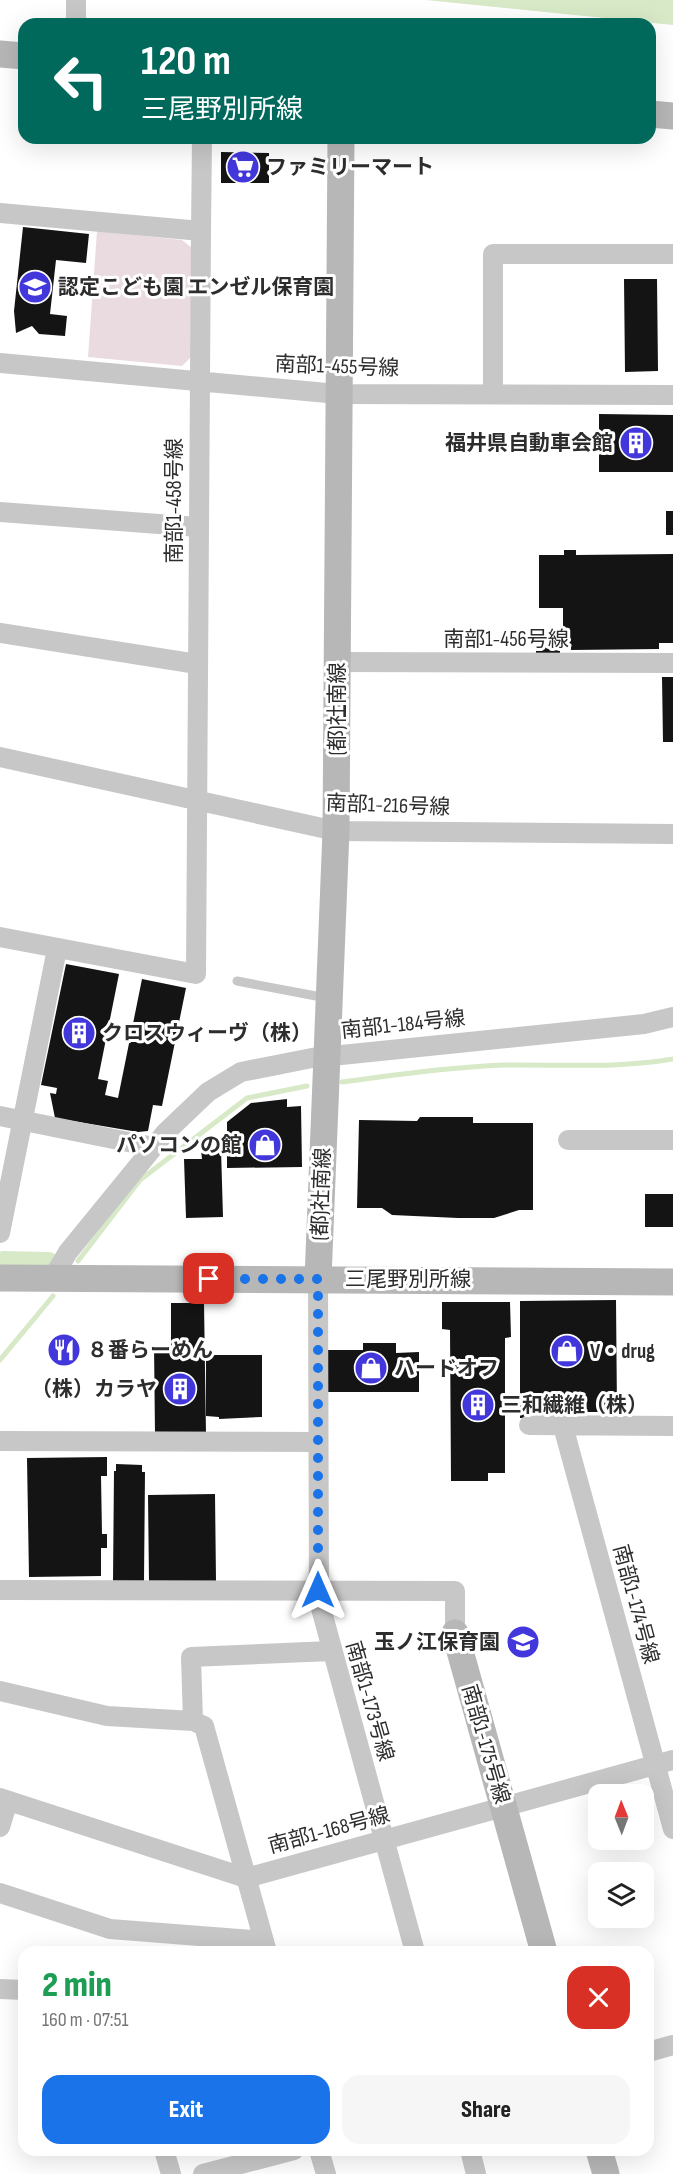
<!DOCTYPE html>
<meta charset="utf-8">
<style>
body{margin:0;font-family:"Sofia Sans Condensed","Noto Sans JP",sans-serif;background:#f6f6f6;color:#222;height:100vh;display:flex;flex-direction:column;font-size:22px;white-space:nowrap}
*{box-sizing:border-box;margin:0}
p{font-size:20px;color:#767676}
.icon{flex:none;width:33px;height:33px;fill:none;stroke:currentColor;stroke-width:2;stroke-linecap:round;stroke-linejoin:round}
.map{position:relative;flex:1;overflow:hidden}
.panel{position:absolute;left:18px;top:1946px;width:636px;height:210px;display:flex;flex-direction:column;background:#fff;border-radius:18px;box-shadow:0 6px 24px #0002}
.panel>*{flex:none}
.banner{position:absolute;left:18px;top:18px;width:638px;height:126px;border-radius:18px;box-shadow:0 6px 24px #0002;background:#00695c;color:#fff;overflow:hidden}
.needle{width:39px;rotate:359deg}
.controls{position:absolute;left:588px;top:1784px;display:grid;gap:12px}
.controls a{display:grid;place-items:center;width:66px;height:66px;border-radius:12px;background:#fff;box-shadow:0 6px 24px #0002;font-size:30px}
.pin{position:absolute;display:grid;place-items:center;width:51px;height:51px;color:#fff;margin:-26px;border-radius:12px;box-shadow:0 3px 9px #0006}
.me{position:absolute;width:66px;margin:-33px;rotate:0deg;stroke-linejoin:round;filter:drop-shadow(0 0 4px #0008)}
.turn{display:flex;align-items:center;gap:21px;height:126px;padding:0 24px;font-size:27px}
.turn .icon{width:78px;height:78px;stroke-width:2.5}
.turn b{display:block;font-size:42px;line-height:51px}
.round{display:grid;place-items:center;flex:none;width:63px;height:63px;border-radius:18px;background:#f6f6f6}
.summary{display:flex;align-items:center;justify-content:space-between;height:102px;padding:0 24px}
h1{font-size:36px;font-weight:800;line-height:45px;color:#1e9e55}
.action{display:flex;gap:12px;margin-top:auto;padding:12px 24px}
.action a{flex:1;height:69px;border-radius:18px;background:#1a73e8;color:#fff;font-size:24px;font-weight:800;line-height:69px;text-align:center}
.action a+a{background:#f6f6f6;color:#222}
.map>svg:first-child{display:block}
.green{fill:#eadbe1}
.water{fill:#d7e9c7}
.lines{fill:none;stroke-linecap:round;stroke-linejoin:round}
.stream{stroke:#d7e9c7;stroke-width:5}
.canal{stroke:#d7e9c7;stroke-width:18}
.building{fill:#141414}
.lane{stroke:#c7c7c7;stroke-width:9}
.street{stroke:#c7c7c7;stroke-width:20}
.secondary{stroke:#b7b7b7;stroke-width:27}
.route{stroke:#1a73e8;stroke-width:10;stroke-dasharray:0 18}
.labels{text-anchor:middle;stroke-width:6;stroke-linejoin:round;paint-order:stroke}
.poi-label{font-size:21px;font-weight:bold;fill:#2d2d2d;stroke:#fff;text-anchor:start}
.street-label{font-size:21px;fill:#2d2d2d;stroke:#fff}
</style>
<div class="map">
<svg width="673" height="2174" viewBox="0 0 673 2174">
<rect width="100%" height="100%" fill="#fff"/>
<!-- green -->
<path class="green" d="M97,231L182,240L192,248V356L182,366L88,357Z"/>
<!-- water -->
<path class="water" d="M426,0H673V25Z"/>
<g class="lines">
<!-- stream -->
<path class="stream" d="M342,1082C396,1075 450,1067 505,1065C563,1064 615,1069 673,1059
M78,1261L140,1180L247,1098L307,1086
M0,1360L53,1296"/>
<!-- canal -->
<path class="canal" d="M3,1260L49,1261"/>
</g>
<!-- building -->
<path class="building" d="M221,152L269,153V183H221Z
M23,227L89,234L86,263L56,260L50,314L67,316L65,336L39,334L32,326L16,333L14,311Z
M624,279H657L658,371L625,372Z
M599,414L673,415V472H599Z
M666,511H673V535H666Z
M564,550H576V555L673,554V643H659V649L571,650V644H563V608H539V555H564Z
M560,639V654H536V640Z
M662,677H673V742H663Z
M66,964L119,974L98,1079L108,1081L105,1095L118,1098L142,979L186,988L162,1106L153,1105L148,1131L138,1132L55,1118L50,1093L56,1094L57,1088L41,1085Z
M287,1099V1107L301,1106L302,1167L227,1168V1122L251,1103Z
M420,1117H473V1123H533V1210H519L494,1218H458L392,1215L382,1208H357L359,1120L417,1121Z
M221,1149L223,1217L186,1218L184,1159H202L201,1150Z
M645,1194H673V1227H645Z
M616,1300L617,1412H543L545,1418H520V1301Z
M442,1302H510L511,1337L505,1338V1473H488V1481H451L450,1330L442,1329Z
M171,1303H204L206,1434H155L154,1345H171Z
M363,1343H396V1353L419,1352V1392H327V1350H363Z
M206,1355H262V1417L219,1419V1417L206,1416Z
M107,1457V1476H101L102,1534H107V1548H101V1576L29,1577L27,1458Z
M116,1464L142,1465V1472H145L144,1581H113L114,1471H116Z
M215,1494L216,1581H149L148,1495Z"/>
<g class="lines">
<!-- lane -->
<path class="lane" d="M237,981L316,996"/>
<!-- street -->
<path class="street" d="M76,24V0
M0,213L201,231L196,974L0,937
M201,231L202,138
M0,363L338,394L673,395
M493,393V254H673
M0,512L198,527
M0,633L197,664
M338,662L673,663
M0,757L336,831L673,834
M0,1116L153,1147
M568,1140H673
M0,1233L57,949
M52,1279L68,1252L165,1133L208,1092L241,1072L312,1058L644,1024L673,1017
M318,1279L319,1601L415,1952
M529,1425L673,1426
M563,1426L673,1829
M0,1441L318,1442
M0,1590L455,1591V1633
M0,1691L107,1716L193,1721L204,1726L267,1952
M193,1721L191,1657L331,1651
M0,1798L246,1878L673,1760
M0,1827L8,1801
M0,1893L110,1929L264,1941
M0,1989L24,1990
M648,2052L673,2045
M164,2150L171,2174
M319,2150L326,2174
M470,2150L476,2174
M203,2174L294,2150"/>
<!-- secondary -->
<path class="secondary" d="M0,54L24,56
M650,114L673,116
M0,1278L673,1282
M318,1279L336,831L341,138
M455,1633L544,1952
M599,2150L606,2174"/>
</g>
<g class="lines">
<!-- route -->
<path class="route" d="M209,1279H318V1590"/>
</g>
<!-- icons -->
<defs>
<g id="supermarket-disc" transform="scale(1.725)"><circle r="9.5" fill="#4237db" stroke="#fff"/><path d="M-6-5.5h2.5l.6 2H6L4.5 2H-2.5L-4.4-4H-6ZM-1.5 3.2a1.3 1.3 0 1 0 .1 0ZM3 3.2a1.3 1.3 0 1 0 .1 0Z" fill="#fff"/></g>
<g id="school-disc" transform="scale(1.725)"><circle r="9.5" fill="#4237db" stroke="#fff"/><path d="M0-5L7-2L0 1L-7-2ZM-4 1L0 2.5L4 1V4Q0 6-4 4Z" fill="#fff"/></g>
<g id="building-disc" transform="scale(1.725)"><circle r="9.5" fill="#4237db" stroke="#fff"/><path d="M-4-6H4V6H1V3H-1V6H-4ZM-2.5-4.3h1.7v1.8h-1.7ZM.8-4.3h1.7v1.8H.8ZM-2.5-1h1.7V.8h-1.7ZM.8-1h1.7V.8H.8Z" fill="#fff"/></g>
<g id="shop-disc" transform="scale(1.725)"><circle r="9.5" fill="#4237db" stroke="#fff"/><path d="M-5-2.5h2.3a2.7 3.5 0 0 1 5.4 0H5L5.5 6h-11ZM-1.5-2.5h3a1.5 2.3 0 0 0-3 0Z" fill="#fff"/></g>
<g id="restaurant-disc" transform="scale(1.725)"><circle r="9.5" fill="#4237db" stroke="#fff"/><path d="M-5-6h1v4h1v-4h1v4h1v-4h1v5L-1.5 .5V6h-2V.5L-5-1ZM5-6V6H3V1.5H1.5Q1.5-4 5-6Z" fill="#fff"/></g>
</defs>
<g fill-rule="evenodd">
<use href="#supermarket-disc" x="243" y="167"/>
<use href="#school-disc" x="35" y="287"/>
<use href="#building-disc" x="636" y="443"/>
<use href="#building-disc" x="79" y="1033"/>
<use href="#shop-disc" x="265" y="1145"/>
<use href="#restaurant-disc" x="64" y="1350"/>
<use href="#shop-disc" x="567" y="1351"/>
<use href="#shop-disc" x="371" y="1368"/>
<use href="#building-disc" x="180" y="1389"/>
<use href="#building-disc" x="478" y="1405"/>
<use href="#school-disc" x="523" y="1642"/>
</g>
<g class="labels">
<!-- poi labels -->
<g class="poi-label">
<text x="266" y="174">ファミリーマート</text>
<text x="58" y="294">認定こども園 エンゼル保育園</text>
<text x="613" y="450" text-anchor="end">福井県自動車会館</text>
<text x="102" y="1040">クロスウィーヴ（株）</text>
<text x="242" y="1152" text-anchor="end">パソコンの館</text>
<text x="87" y="1357">８番らーめん</text>
<text x="590" y="1358">V・drug</text>
<text x="394" y="1375">ハードオフ</text>
<text x="157" y="1396" text-anchor="end">（株）カラヤ</text>
<text x="501" y="1412">三和繊維（株）</text>
<text x="500" y="1649" text-anchor="end">玉ノ江保育園</text>
</g>
<!-- street labels -->
<g class="street-label">
<text transform="translate(337 366) rotate(2)" y="7">南部1-455号線</text>
<text transform="translate(174 501) rotate(-90)" y="7">南部1-458号線</text>
<text x="506" y="646">南部1-456号線</text>
<text transform="translate(337 709) rotate(-90)" y="7">(都)社南線</text>
<text transform="translate(388 805) rotate(2)" y="7">南部1-216号線</text>
<text transform="translate(403 1024) rotate(-6)" y="7">南部1-184号線</text>
<text transform="translate(321 1194) rotate(-88)" y="7">(都)社南線</text>
<text x="408" y="1286">三尾野別所線</text>
<text transform="translate(636 1604) rotate(75)" y="7">南部1-174号線</text>
<text transform="translate(370 1701) rotate(74)" y="7">南部1-173号線</text>
<text transform="translate(486 1744) rotate(74)" y="7">南部1-175号線</text>
<text transform="translate(329 1830) rotate(-15)" y="7">南部1-168号線</text>
</g>
</g>
</svg>
<div class="controls">
<a><svg class="needle" viewBox="-14 -14 28 28"><path d="M0-13l5 13h-10z" fill="#e53935"/><path d="M0 13l5-13h-10z" fill="#767676"/></svg></a>
<a><svg class="icon" aria-label="layers" viewBox="0 0 24 24"><path d="M12 4l9 5-9 5-9-5zM3 14l9 5 9-5"/></svg></a>
</div>
<div class="pin" style="left:209px;top:1279px;background:#d93025"><svg class="icon" aria-label="arrive" viewBox="0 0 24 24"><path d="M6 21V4h12l-3 4 3 4H6"/></svg></div>
<svg class="me" style="left:318px;top:1590px" viewBox="-20 -20 40 40"><path d="M0-17L14 15 0 8-14 15z" fill="#1a73e8" stroke="#fff" stroke-width="4"/></svg>
<div class="banner">
<div class="turn"><svg class="icon" aria-label="left" viewBox="0 0 24 24"><path d="M17 20v-9H6M10 6l-5 5 5 5"/></svg><div><b>120 m</b>三尾野別所線</div></div>
</div>
<section class="panel">
<div class="summary"><div><h1>2 min</h1><p>160 m · 07:51</p></div><a class="round" style="background:#d93025;color:#fff"><svg class="icon" aria-label="close" viewBox="0 0 24 24"><path d="M6 6l12 12M18 6L6 18"/></svg></a></div>
<div class="action"><a>Exit</a><a>Share</a></div>
</section>
</div>
